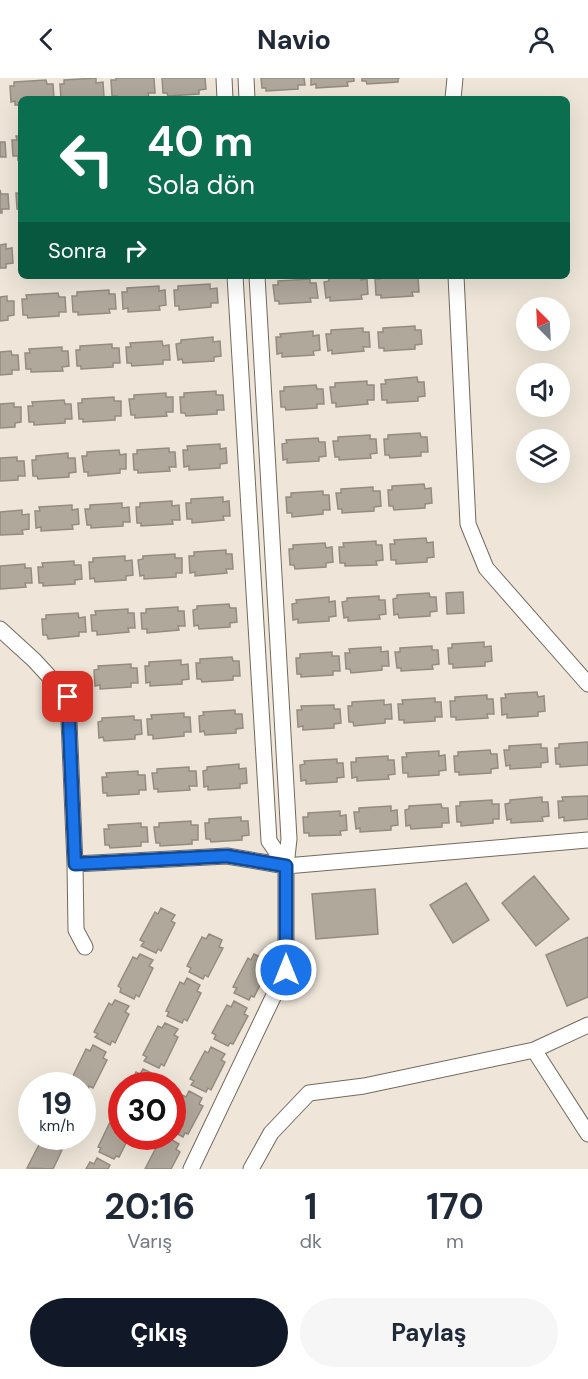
<!DOCTYPE html>
<html lang="tr">
<meta charset="utf-8">
<style>
body{margin:0;font-family:"DM Sans",sans-serif;background:#f6f6f7;color:#1f2937;height:100vh;display:flex;flex-direction:column;font-size:22px;white-space:nowrap}
*{box-sizing:border-box;margin:0}
p{font-size:20px;color:#747a83}
.icon{flex:none;width:33px;height:33px;fill:none;stroke:currentColor;stroke-width:2;stroke-linecap:round;stroke-linejoin:round}
.map{position:relative;height:1091px;overflow:hidden}
.details{display:flex;flex-direction:column;background:#fff;flex:1}
.details>*{flex:none}
.top-card{position:absolute;left:18px;top:18px;width:552px;height:183px;border-radius:9px;box-shadow:0 6px 24px #0002;background:#0b6e4f;color:#fff;overflow:hidden}
.needle{width:39px;rotate:336deg}
.controls{position:absolute;left:516px;top:219px;display:grid;gap:12px}
.controls a{display:grid;place-items:center;width:54px;height:54px;border-radius:50%;background:#fff;box-shadow:0 6px 24px #0002;font-size:30px}
.speed{position:absolute;left:18px;top:994px;display:flex;gap:12px;font-size:30px;font-weight:700;text-align:center}
.speed>*{display:grid;place-content:center;width:78px;height:78px;border-radius:50%;background:#fff;box-shadow:0 6px 24px #0002;line-height:1}
.speed small{font-size:15px;font-weight:400}
.speed .limit{border:9px solid #d22;background:#fff;color:#111}
.pin{position:absolute;display:grid;place-items:center;width:51px;height:51px;color:#fff;margin:-26px;border-radius:12px;box-shadow:0 3px 9px #0006}
.me{position:absolute;width:66px;margin:-33px;rotate:0deg;stroke-linejoin:round;filter:drop-shadow(0 0 4px #0008)}
.turn{display:flex;align-items:center;gap:21px;height:126px;padding:0 30px;font-size:27px}
.turn .icon{width:78px;height:78px;stroke-width:2.5}
.turn b{display:block;font-size:42px;line-height:51px}
.then{display:flex;align-items:center;height:57px;padding:0 30px;background:#0003;gap:12px;font-size:22px}
.eta{display:flex;justify-content:space-evenly;align-items:center;height:102px;text-align:center}
.eta b{font-size:36px;font-weight:700;line-height:42px}
.cta{display:flex;gap:12px;margin-top:auto;padding:12px 30px}
.cta a{flex:1;height:69px;border-radius:36px;background:#111827;color:#fff;font-size:24px;font-weight:700;line-height:69px;text-align:center}
.cta a+a{background:#f6f6f7;color:#1f2937}
header{display:flex;justify-content:space-between;align-items:center;height:78px;padding:0 30px;background:#fff;font-size:27px;font-weight:700}
.map>svg:first-child{display:block}
.building{fill:#b1a89c;stroke:#948c80;stroke-width:1.5}
.lines{fill:none;stroke-linecap:round;stroke-linejoin:round}
.street-casing{stroke:#726a5e;stroke-width:17}
.street{stroke:#fff;stroke-width:15}
.route-casing{stroke:#114b97;stroke-width:15}
.route{stroke:#1a73e8;stroke-width:10}
</style>
<header><svg class="icon" aria-label="back" viewBox="0 0 24 24"><path d="M15 5l-7 7 7 7"/></svg>Navio<svg class="icon" aria-label="person" viewBox="0 0 24 24"><circle cx="12" cy="8" r="4"/><path d="M4 21q1-7 8-7t8 7"/></svg></header>
<div class="map">
<svg width="588" height="1091" viewBox="0 0 588 1091">
<rect width="100%" height="100%" fill="#efe6d9"/>
<!-- building -->
<path class="building" d="M96,0V5L103,4L104,19L97,21H61L60,6H64V2Z
M116,0H154L155,15H148L149,19L117,21V18H112L111,2H116Z
M162,0H205L206,11L199,12V16L168,18L167,15H163Z
M261,0H304L305,7H298V11L266,13V10H262Z
M311,0H354V3L347,4L348,8L316,10V6L311,7Z
M362,0H400H398V4L367,6L366,3H362Z
M46,2L47,6H53L54,20L21,21V27H15V23L11,24L10,8H14V4Z
M16,58H21V81L18,82V78H13L12,62H17Z
M0,64H5L6,79H0Z
M21,111V131H17L16,115H21Z
M0,112L1,116H8L9,131H2V135H0Z
M6,166V171L12,170L13,185L6,186V190H0V167Z
M361,198V202L367,201L368,216L361,217L362,221L330,223V219L326,220L324,204L329,203V200Z
M380,198L418,199L419,214H412L413,218L381,220V217H376L375,201H380Z
M310,201V205H316L318,220H310L311,224L279,226V223H275L273,207H278V203Z
M210,206V211L217,210L218,225H211V229L179,232V228H175L174,212H178V208Z
M159,208V213L165,212L166,227L159,228L160,232L128,234V230L123,231L122,214H127V210Z
M109,212V216H115L116,231H109L110,235L78,237V234H73L72,218H77V214Z
M58,215L59,219H65L66,234H59V238L28,240L27,237H23L22,221H27L26,217Z
M7,218V223H14V237L8,238V242L0,243V219Z
M415,248V252H421L422,266L415,267V271L384,273V270H379L378,254H383V250Z
M363,250V254H369L370,269H363L364,273L332,276V272L328,273L326,256H331V252Z
M313,253V258L319,257L320,272L313,273L314,277L282,279V275L277,276L276,259H281L280,256Z
M213,259V264L220,263L221,278L214,279V283L183,285L182,281L178,282L176,266L181,265V262Z
M162,263L163,268L169,267L170,282H163V286L132,288L131,285H127L126,269H131L130,265Z
M112,266V270H119L120,285H113V289L81,291V288H77L76,272H80V268Z
M62,269V273H68L69,288L62,289L63,293L31,294V291H26L25,275H30L29,271Z
M11,273L12,277H18L19,292H12V296L0,297V274Z
M417,299L418,304H424L425,318L418,319V323L387,325V322H382L381,306H386L385,302Z
M367,303V307H374V322H367L368,326L336,329V325H332L330,309H335V305Z
M316,307L317,311H323L324,326H317V330L286,332L285,329H281L280,313H284V309Z
M216,313V317H223L224,332H217V336L186,338L185,335H181L180,319H184V315Z
M166,315V319H173V334H166L167,338L135,340V337H131L129,321H134V317Z
M114,319V323H121V338H115V342L83,344V341H79L78,325H82V321Z
M64,322L65,326H71L72,341H65V345L34,347V344H29L28,328H33L32,324Z
M14,325V329H21V344L15,345V349L0,350V326Z
M420,355L421,359H427L428,374H421V378L390,380L389,377H385L384,361H388V357Z
M370,357V361H376L377,375L370,376L371,380L339,382V379H335L333,363H338V359Z
M318,360L319,364H325L326,378L319,379V383L287,385V381L283,382L282,366L287,365L286,362Z
M220,366V371L226,370L227,385L220,386V390L189,392V388L184,389L183,372H188L187,368Z
M169,370V374H175L176,389H169L170,393L138,395V392H134L133,376H137V372Z
M119,372L120,377L126,376V391H120V395L88,398V394H84L82,378H87V374Z
M68,375V380H75L76,394L69,395V399L38,401L37,398H33L32,382H36V378Z
M17,379V383H24L25,398H18V402L0,403V380Z
M424,406L425,411L431,410L432,425L425,426V430L394,432L393,428H389L388,412H392V408Z
M373,409V413H380L381,428L374,429V433L342,435V431H338L336,415H341V411Z
M323,413V417H329L330,432H323V436L292,439V435H287L286,419H291V415Z
M223,419V424L229,423L230,438H223L224,442L192,445V441H187L186,425H191V421Z
M172,423V428L179,427L180,442H172L173,446L141,448V445H137L136,429H140V425Z
M122,425V430L129,429L130,444H123V448L91,450V447H87L85,431H90V427Z
M72,427V432L78,431L79,446L72,447L73,451L41,453V449L36,450L35,433H40L39,429Z
M22,432V437L29,436V451L22,452L23,456L0,457V434Z
M426,460L427,465L433,464L434,479L427,480V484L396,486V482H391L390,466H395L394,462Z
M376,463V467H382L383,482L376,483L377,487L345,488V485H340L339,469H344L343,465Z
M325,465L326,470L332,469L333,484L326,485V489L295,491L294,487H290L289,471H293V467Z
M226,472V476H232L233,491H226L227,495L195,498V494L190,495L189,478H194V474Z
M175,476V480H182V495H176V499L144,501V497L140,498L138,482L143,481V478Z
M125,478V483L132,482L133,497L126,498V502L95,504L94,500L90,501L89,484H93V480Z
M74,483V487H81L82,501L75,502V506L43,508V505H39L38,489H43L42,485Z
M25,486V490H31L32,505H25L26,509L0,511V488Z
M463,514L464,535L447,536L446,515Z
M429,515L430,519H436L437,533L430,534V538L399,540L398,536L394,537L393,521L397,520V517Z
M379,518V522H385L386,536L379,537L380,541L348,543V539L344,540L342,524L347,523V520Z
M329,519V524L335,523L336,538L329,539V543L298,545V541L293,542L292,526L297,525L296,522Z
M229,526L230,530H236L237,544L230,545V549L199,551L198,547L194,548L193,532L197,531V528Z
M178,529V533H184L185,548H178L179,552L147,555V551H142L141,535H146V531Z
M128,531V535H134L135,550H128L129,554L97,557V553H92L91,537H96L95,533Z
M78,535L79,540L85,539L86,554H79V558L48,561L47,557H43L42,541H46V537Z
M484,564V569L491,568L492,583L485,584V588L453,590V586H449L448,570H452V566Z
M432,568V572H438L439,586L432,587L433,591L401,593V590H397L395,574H400V570Z
M381,569V574L388,573L389,588H382V592L351,595L350,591H346L345,575H350L349,571Z
M332,574V578H339L340,593H333V597L301,599V596H297L296,580H300V576Z
M232,579L233,583H239L240,598H233V602L202,604L201,601H197L196,585H200V581Z
M181,582V587L188,586L189,601L182,602V606L150,608V604L146,605L145,588H149V584Z
M131,586V590H137L138,605H131V609L100,611V607L95,608L94,592L99,591L98,588Z
M537,614L538,619L544,618L545,633L538,634V638L507,640V636L502,637L501,620H506L505,616Z
M487,617V621H493L494,636H487L488,640L456,642V639H451L450,623H455V619Z
M435,620V624H441L442,639H435V643L404,645V642H399L398,626H403L402,622Z
M384,622V627L391,626L392,641H385V645L354,648L353,644H349L348,628H352V624Z
M334,627V631H340L341,645L334,646V650L303,652V648L298,649L297,632H302L301,628Z
M235,632V636H242L243,650L236,651V655L205,657L204,653L200,654L199,638L204,637L203,634Z
M184,635V639H190L191,654H184V658L153,661V657H148L147,641H152L151,637Z
M134,638V642H141L142,656L135,657V661L104,663L103,659L99,660L98,644L102,643V640Z
M588,664V687L560,689V686H556L555,670H559V666Z
M541,666V670H547L548,684L541,685V689L510,691V687L506,688L504,672H509V668Z
M490,672L491,676H497L498,690L491,691V695L459,697V694H455L454,678H458V674Z
M439,673V678L445,677L446,692L439,693V697L408,699V695H403L402,679H407L406,675Z
M388,678V682H394L395,696L388,697L389,701L357,703V699L352,700L351,684H356V680Z
M337,681V685H343L344,699L337,700V704L306,706V702L301,703L300,687L305,686L304,683Z
M239,686V691L246,690L247,705L240,706V710L208,712V708L204,709L203,693L207,692V689Z
M189,689V693H196L197,708H189L190,712L158,714V711H154L152,695H157V691Z
M138,693V697H145L146,712H139V716L107,718V715H103L102,699H107L106,695Z
M588,718V741L564,743V739L559,740L558,723H563L562,719Z
M542,719V724H548L549,738L542,739L543,743L511,745V741L507,742L505,726L510,725V722Z
M492,722V726H499V741H493V745L461,748V744H457L456,728H460V724Z
M441,726L442,730H448L449,745H442V749L411,751L410,747L406,748L405,732L409,731V728Z
M391,728V733L397,732L398,747L391,748V752L360,754V750L356,751L354,734H359V730Z
M340,733V738L346,737L347,752L340,753L341,757L309,758V755H304L303,739H308V735Z
M241,739V743H248L249,757L242,758V762L211,764L210,761H206L205,745H209V741Z
M191,743V747H198V762H192V766L160,768V765H156L154,749H159V745Z
M141,745V749H147L148,764H141V768L110,770L109,767H105L104,751H109L108,747Z
M534,798L569,841L536,868L502,825Z
M466,805L489,842L453,865L430,827Z
M375,811L378,856L316,861L312,816Z
M161,830L175,837L171,843L175,845L161,873L158,871L156,875L141,868L144,864L140,862L155,834L158,836Z
M209,856L222,862L219,869L223,870L208,899L205,897L203,901L189,894L191,890L187,888L202,859L206,861Z
M588,859V919L567,928L546,877Z
M140,876L153,882L149,888L153,890L139,919L136,917L134,921L120,914L121,910L118,908L133,879L137,881Z
M254,876L268,883L265,889L268,891L254,919L251,918L249,922L234,915L237,910L233,909L248,880L251,882Z
M187,900L200,907L197,913L201,915L187,943L184,941L182,945L167,938L169,934L166,933L180,904L184,906Z
M115,922L129,928L125,934L129,936L115,965L112,963L110,967L95,959L98,956L94,954L109,925L112,927Z
M234,923L247,930L244,936L248,938L233,966L230,965L228,968L214,961L216,957L212,955L227,927L231,929Z
M165,945L178,951L174,957L178,959L164,988L161,986L159,990L144,983L147,979L143,977L158,948L162,950Z
M93,967L106,974L103,980L107,982L93,1010L89,1008L88,1012L82,1010V1008L73,1006L75,1001L72,1000L86,971L90,973Z
M211,969L225,976L221,982L225,984L211,1012L208,1010L206,1014L191,1007L194,1003L190,1001L205,973L208,975Z
M143,991L156,997L153,1003L156,1005L155,1008H129L136,994L140,996Z
M189,1013L202,1020L199,1026L203,1028L188,1056L185,1055L183,1059L172,1053V1036L182,1017L186,1019Z
M119,1036L122,1037V1059H129L119,1079L116,1078L114,1081L99,1074L101,1070L98,1069L112,1040L116,1042Z
M48,1059L62,1064L58,1071L62,1072L53,1091L27,1090L42,1061L45,1063Z
M167,1059L179,1066L176,1071L180,1074L171,1091H145L160,1062L163,1064Z
M97,1080L110,1087L108,1091H86L90,1084L94,1086Z"/>
<g class="lines">
<!-- street casing -->
<g class="street-casing">
<path id="street" d="M224,0L225,21
M246,0L247,21
M453,21L455,0
M235,198L269,763L286,788
M456,198L468,446L486,490L588,606
M0,551L34,582L68,619L75,786L227,778L286,788L588,762
M75,786L76,852L85,869
M534,972L588,1056
M191,1091L286,892V788L289,761L257,198
M251,1091L271,1055L309,1015L364,1008L534,972L588,947"/>
</g>
<!-- street -->
<use href="#street" class="street"/>
</g>
<g class="lines">
<!-- route casing -->
<g class="route-casing">
<path id="route" d="M68,619L75,786L227,778L286,788V892"/>
</g>
<!-- route -->
<use href="#route" class="route"/>
</g>
</svg>
<div class="controls">
<a><svg class="needle" viewBox="-14 -14 28 28"><path d="M0-13l5 13h-10z" fill="#e53935"/><path d="M0 13l5-13h-10z" fill="#747a83"/></svg></a>
<a><svg class="icon" aria-label="sound" viewBox="0 0 24 24"><path d="M4 9h4l5-4v14l-5-4H4zM17 9q2 3 0 6"/></svg></a>
<a><svg class="icon" aria-label="layers" viewBox="0 0 24 24"><path d="M12 4l9 5-9 5-9-5zM3 14l9 5 9-5"/></svg></a>
</div>
<div class="speed"><div>19<small>km/h</small></div><div class="limit">30</div></div>
<div class="pin" style="left:68px;top:619px;background:#d93025"><svg class="icon" aria-label="arrive" viewBox="0 0 24 24"><path d="M6 21V4h12l-3 4 3 4H6"/></svg></div>
<svg class="me" style="left:286px;top:892px" viewBox="-20 -20 40 40"><circle r="17" fill="#1a73e8" stroke="#fff" stroke-width="3"/><path d="M0-11L8 9 0 5-8 9z" fill="#fff"/></svg>
<div class="top-card">
<div class="turn"><svg class="icon" aria-label="left" viewBox="0 0 24 24"><path d="M17 20v-9H6M10 6l-5 5 5 5"/></svg><div><b>40 m</b>Sola dön</div></div>
<div class="then">Sonra<svg class="icon" aria-label="right" viewBox="0 0 24 24"><path d="M7 20v-9h11M14 6l5 5-5 5"/></svg></div>
</div>
</div>
<section class="details">
<div class="eta">
<div><b>20:16</b><p>Varış</p></div>
<div><b>1</b><p>dk</p></div>
<div><b>170</b><p>m</p></div>
</div>
<div class="cta"><a>Çıkış</a><a>Paylaş</a></div>
</section>
